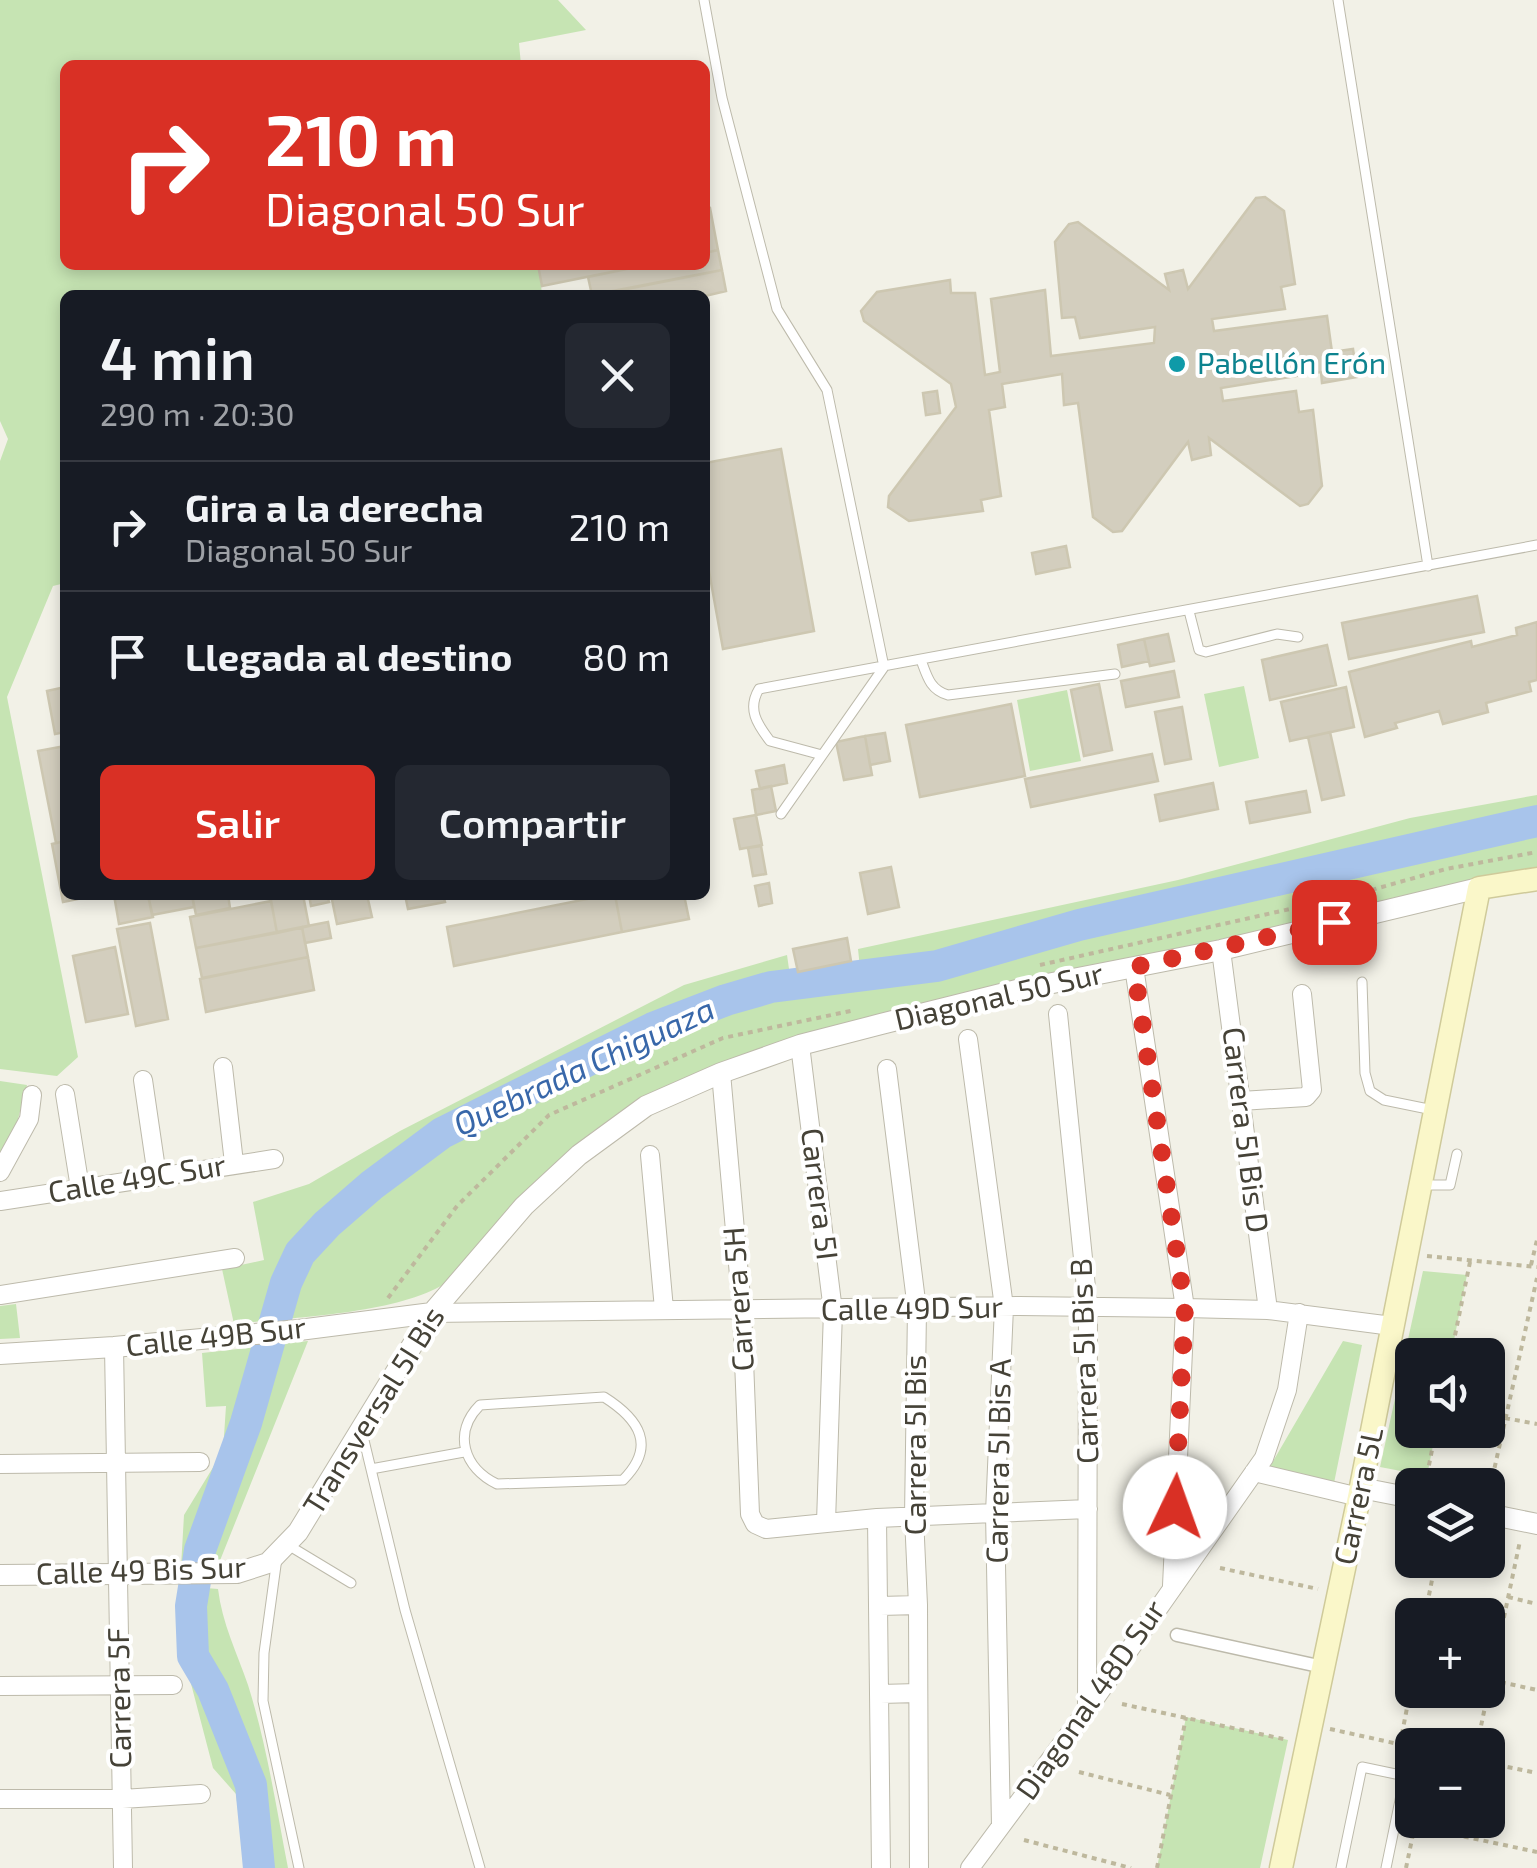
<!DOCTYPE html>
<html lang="es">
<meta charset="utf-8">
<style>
body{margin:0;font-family:"Exo 2",sans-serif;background:#242831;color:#f1f3f6;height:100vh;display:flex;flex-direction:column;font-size:38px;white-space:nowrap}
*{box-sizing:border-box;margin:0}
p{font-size:32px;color:#9ea1a6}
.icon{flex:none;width:55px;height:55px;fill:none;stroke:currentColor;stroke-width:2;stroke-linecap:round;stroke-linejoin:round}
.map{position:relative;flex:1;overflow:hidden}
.drawer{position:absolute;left:60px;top:290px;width:650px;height:610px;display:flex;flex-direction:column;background:#171b24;border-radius:15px;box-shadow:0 5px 15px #0003}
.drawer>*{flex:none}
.hud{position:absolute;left:60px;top:60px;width:650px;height:210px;border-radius:15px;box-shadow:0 5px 15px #0003;background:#d93025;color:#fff;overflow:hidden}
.fabs{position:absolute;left:1395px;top:1338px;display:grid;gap:20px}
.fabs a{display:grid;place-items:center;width:110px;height:110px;border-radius:15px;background:#171b24;box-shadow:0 5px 15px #0003;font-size:50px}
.pin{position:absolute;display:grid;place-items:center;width:85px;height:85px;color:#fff;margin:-42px;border-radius:20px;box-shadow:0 5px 15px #0006}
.me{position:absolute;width:110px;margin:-55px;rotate:3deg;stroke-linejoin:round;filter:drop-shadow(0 0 8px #0008)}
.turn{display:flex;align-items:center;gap:35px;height:210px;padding:0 40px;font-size:45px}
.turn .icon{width:130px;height:130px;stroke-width:2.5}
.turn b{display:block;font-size:70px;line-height:85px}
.round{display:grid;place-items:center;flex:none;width:105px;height:105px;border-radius:15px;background:#242831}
.headline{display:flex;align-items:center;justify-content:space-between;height:170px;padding:0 40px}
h1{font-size:60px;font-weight:600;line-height:75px}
.primary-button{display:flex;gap:20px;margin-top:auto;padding:20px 40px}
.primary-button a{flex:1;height:115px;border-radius:15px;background:#d93025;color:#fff;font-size:40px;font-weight:600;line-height:115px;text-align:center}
.primary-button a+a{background:#242831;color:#f1f3f6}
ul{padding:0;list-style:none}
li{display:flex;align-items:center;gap:30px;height:130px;padding:0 40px;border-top:2px solid #363941}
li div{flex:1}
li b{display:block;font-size:38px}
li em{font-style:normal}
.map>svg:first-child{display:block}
.green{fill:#c6e4b3}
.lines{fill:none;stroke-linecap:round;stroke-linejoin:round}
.river{stroke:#a8c4eb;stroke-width:32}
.building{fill:#d3cebe;stroke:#cdc7b1;stroke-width:2.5}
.service-casing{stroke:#bdbaab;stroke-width:11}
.pedestrian-casing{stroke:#bdbaab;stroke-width:15}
.minor-casing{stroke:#bdbaab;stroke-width:20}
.tertiary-casing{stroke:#bdbaab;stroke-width:22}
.secondary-casing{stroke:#cfca9a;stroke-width:25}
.path{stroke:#beb89d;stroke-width:4;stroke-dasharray:5 5;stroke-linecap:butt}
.service{stroke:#fff;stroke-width:9}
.pedestrian{stroke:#fff;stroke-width:12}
.minor{stroke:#fff;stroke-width:18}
.tertiary{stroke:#fff;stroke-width:20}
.secondary{stroke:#faf7c9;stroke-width:22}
.route{stroke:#d93025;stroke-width:18;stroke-dasharray:0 32.4}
.culture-dot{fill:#0f9aa8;stroke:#fff;stroke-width:4}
.labels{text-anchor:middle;stroke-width:8;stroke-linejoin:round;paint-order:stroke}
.culture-label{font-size:30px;fill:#0d838f;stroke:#fff;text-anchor:start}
.street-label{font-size:30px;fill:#454237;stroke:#fff}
.water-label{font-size:32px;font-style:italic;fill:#3867a9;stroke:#fff}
</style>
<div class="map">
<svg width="1537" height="1868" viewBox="0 0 1537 1868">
<rect width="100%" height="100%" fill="#f2f1e7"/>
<!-- green -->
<path class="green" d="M0,0H558L586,30L519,43L521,65H65V265H539L542,295H65V583L53,586L7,697L78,1057L57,1076L0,1069V461L8,439L0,421Z
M1244,686L1259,758L1219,767L1204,694Z
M1067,690L1081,761L1030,771L1017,700Z
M1537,795V869L1490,876L1291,924L1097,966L655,1092L592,1132L539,1181L449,1281C401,1314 294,1317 234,1324L222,1269L264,1260L253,1202L309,1184L400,1131L684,985L787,955L790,976L860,968L858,949L1178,880L1410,818Z
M0,1081L27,1085L17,1123L0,1154Z
M1423,1271L1467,1275L1451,1355H1412V1430H1436L1427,1476L1380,1467Z
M16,1304L20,1338L0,1339V1306Z
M308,1341L217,1568L181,1567L184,1515L223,1451L226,1406L206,1407L202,1353Z
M1343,1341L1362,1345L1334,1483L1268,1470Z
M182,1586L218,1589C222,1623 237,1653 248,1685C267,1745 276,1807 288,1868H245L236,1794L213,1768L189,1676Z
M1186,1717L1288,1740L1260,1868H1157Z"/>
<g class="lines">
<!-- river -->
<path class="river" d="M259,1868L251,1785L213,1690L193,1656L191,1606L200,1550L246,1423L286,1283L300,1253L327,1224L372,1185L442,1133L653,1028L726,1000L771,987L937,966L1079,925L1537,821"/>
</g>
<!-- building -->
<path class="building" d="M1265,197L1284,211L1295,284L1281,287L1285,309L1212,319L1214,331L1327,316L1332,352L1353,349L1357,377L1322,383L1321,372L1221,388L1223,401L1296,391L1299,412L1313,410L1322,486L1308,504L1300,506L1209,438L1211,455L1192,460L1188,442L1122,531L1113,532L1093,517L1078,403L1064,405L1062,374L1002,384L1005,407L989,410L1001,496L981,500L983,511L909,521L888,507L889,496L956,407L951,384L864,321L861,311L877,292L950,280L951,293H975L985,375L1000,372L991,299L1045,290L1051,356L1154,343L1155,327L1080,338L1075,317L1062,318L1055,242L1069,224L1078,222L1169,290L1165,274L1183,270L1188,289L1256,198Z
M710,208L718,250L705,253V209Z
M718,250L722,270L592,295L588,277L646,265H705V253Z
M538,265H646L542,286Z
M722,270L726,291L705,296L597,295Z
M937,391L940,413L926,415L923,393Z
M781,449L814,631L723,649L705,549V463Z
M1066,546L1070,567L1036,574L1032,553Z
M1477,596L1484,632L1349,659L1342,623Z
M1537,622V680L1529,682L1531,691L1486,703L1488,712L1443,724L1439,711L1395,723L1397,728L1365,737L1349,672L1471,641L1472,647L1517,635L1516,628Z
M1168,634L1174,661L1150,666L1144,639Z
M1144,639L1149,661L1122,667L1118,645Z
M1327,645L1336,685L1270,700L1262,660Z
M1174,671L1179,697L1126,707L1121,681Z
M1099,684L1112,750L1084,756L1071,690Z
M65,687V732L55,734L47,691Z
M1346,687L1354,727L1290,741L1281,702Z
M1011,704L1025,776L920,797L906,725Z
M1182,707L1191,759L1165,764L1155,712Z
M1330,732L1344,795L1322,800L1308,737Z
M885,733L890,761L870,765L865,736Z
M865,736L872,775L844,780L836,742Z
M65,746V841L56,843L38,751Z
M1152,754L1158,781L1031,807L1025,779Z
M784,765L787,783L760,789L756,771Z
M1213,783L1218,809L1160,821L1155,795Z
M771,786L776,811L756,815L752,790Z
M1306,791L1310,812L1250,823L1246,802Z
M756,815L762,845L740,849L734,819Z
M65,841V895H97L63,902L52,844Z
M761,846L766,874L753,876L748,848Z
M891,867L899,907L868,914L860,873Z
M769,883L772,903L759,906L755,886Z
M114,895H148L153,917L119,924Z
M148,895H192L194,907L152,915Z
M192,895H228L230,908L196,915Z
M270,895H303L309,926L277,933Z
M309,895H327L329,902L311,906Z
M331,895H367L372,917L337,924Z
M405,895H443L445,902L408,909Z
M607,895H615L622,932L454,966L447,927Z
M615,895H684L689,919L622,932Z
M271,901L277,933L196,948L190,917Z
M328,922L331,938L305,943L302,927Z
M150,923L168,1019L136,1026L117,929Z
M302,927L308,957L202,978L196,948Z
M847,938L851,961L798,972L793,949Z
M115,947L128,1014L86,1022L73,956Z
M308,957L314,990L206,1012L200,979Z"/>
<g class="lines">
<!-- service casing -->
<g class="service-casing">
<path id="service" d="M704,0L722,98L777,309L827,390L884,667L781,814
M1338,0L1428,566
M1189,611L1199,650L1206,652L1277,634L1298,637
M921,660C927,676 930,690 948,695L1115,674
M822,755L770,741C757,724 747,709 759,689L1537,545
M1362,982L1365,1073L1370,1091L1384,1100L1433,1110
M1423,1185H1450L1457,1154
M604,1397C639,1419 657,1446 623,1480L497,1484C464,1468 452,1433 480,1405Z
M362,1432L405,1610L480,1868
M371,1469L464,1452
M288,1545L351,1583
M277,1558L264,1653L263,1701L299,1868
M1341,1868L1362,1767L1405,1776L1386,1868"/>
</g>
<!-- pedestrian casing -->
<g class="pedestrian-casing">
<path id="pedestrian" d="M1177,1635L1323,1667"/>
</g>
<!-- minor casing -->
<g class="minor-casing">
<path id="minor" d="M1221,950L1268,1310
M1134,967L1185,1308L1172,1586
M1058,1014L1088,1307L1087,1710
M968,1039L1004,1307L995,1513L1001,1826
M800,1045L833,1311L826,1522
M223,1067L234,1163
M887,1069L917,1309L914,1517L918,1605L919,1868
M721,1073L742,1309L750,1514L755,1524L766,1529L877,1518L1088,1509
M143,1080L157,1176
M65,1094L80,1188
M1241,1101L1306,1097L1312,1090L1302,994
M650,1155L664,1309
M0,1172L29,1119L32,1095
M0,1201L274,1159
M0,1295L235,1258
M432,1313L1019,1306L1185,1308L1268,1310L1392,1326
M114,1347L123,1868
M0,1464L200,1462
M1254,1472L1359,1497
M877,1518L881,1868
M880,1606L918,1605
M0,1686L173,1685
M880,1694L918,1693
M0,1799H122L201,1794
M970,1868L1087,1710L1264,1458L1287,1390L1299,1313"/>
</g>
<!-- tertiary casing -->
<g class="tertiary-casing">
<path id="tertiary" d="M0,1354L114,1347L299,1330L432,1313
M1361,1488L1412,1498
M1488,1514L1537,1524
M0,1575L237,1573L268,1563L298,1532L432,1313L524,1206L579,1155L646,1106L721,1073L800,1045L881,1024L1017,990L1221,950L1479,888"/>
</g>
<!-- secondary casing -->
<g class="secondary-casing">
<path id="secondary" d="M1281,1868L1359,1497L1479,888L1537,879"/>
</g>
<!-- path -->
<path class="path" d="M1040,965L1357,894L1446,869L1537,852
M1427,1256L1537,1267
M1531,1265L1537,1240
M388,1298L457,1206L549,1115L723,1038L855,1010
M1451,1355L1470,1262
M1505,1418L1537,1424
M1425,1485L1436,1430
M1488,1497L1537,1278
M1220,1568L1318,1589
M1508,1597L1537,1604
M1425,1615L1436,1560
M1491,1680L1537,1690
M1122,1704L1288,1740
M1330,1729L1412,1747
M1400,1744L1412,1682
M1477,1745L1520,1541
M1488,1763L1537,1773
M1079,1772L1170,1795
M1415,1826L1537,1852
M1024,1840L1131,1868
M1157,1868L1186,1717
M1406,1868L1416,1820"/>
<!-- service -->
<use href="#service" class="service"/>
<!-- pedestrian -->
<use href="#pedestrian" class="pedestrian"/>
<!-- minor -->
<use href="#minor" class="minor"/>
<!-- tertiary -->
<use href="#tertiary" class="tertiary"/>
<!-- secondary -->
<use href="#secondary" class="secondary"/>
</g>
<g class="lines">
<!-- route -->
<path class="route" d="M1175,1507L1185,1308L1134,967L1334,922"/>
</g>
<!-- markers -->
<circle class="culture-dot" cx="1177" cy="364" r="10"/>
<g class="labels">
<!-- culture labels -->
<g class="culture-label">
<text x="1197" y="374">Pabellón Erón</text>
</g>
<!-- street labels -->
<g class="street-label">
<text transform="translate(999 997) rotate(-13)" y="10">Diagonal 50 Sur</text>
<text transform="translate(1245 1130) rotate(83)" y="10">Carrera 5I Bis D</text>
<text transform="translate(137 1179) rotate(-9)" y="10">Calle 49C Sur</text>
<text transform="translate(819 1194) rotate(83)" y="10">Carrera 5I</text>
<text transform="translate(739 1299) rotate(-94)" y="10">Carrera 5H</text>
<text transform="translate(912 1309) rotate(-1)" y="10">Calle 49D Sur</text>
<text transform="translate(216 1337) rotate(-6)" y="10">Calle 49B Sur</text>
<text transform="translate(1085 1361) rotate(-92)" y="10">Carrera 5I Bis B</text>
<text transform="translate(374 1411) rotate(-58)" y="10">Transversal 5I Bis</text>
<text transform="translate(916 1445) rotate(-90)" y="10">Carrera 5I Bis</text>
<text transform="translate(999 1461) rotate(-89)" y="10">Carrera 5I Bis A</text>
<text transform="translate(1359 1496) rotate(-78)" y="10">Carrera 5L</text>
<text transform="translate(141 1571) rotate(-2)" y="10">Calle 49 Bis Sur</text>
<text transform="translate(120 1698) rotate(-91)" y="10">Carrera 5F</text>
<text transform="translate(1091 1700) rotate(-55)" y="10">Diagonal 48D Sur</text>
</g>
<!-- water labels -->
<g class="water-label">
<text transform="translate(584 1067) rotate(-25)" y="11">Quebrada Chiguaza</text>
</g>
</g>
</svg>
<div class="fabs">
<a><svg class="icon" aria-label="sound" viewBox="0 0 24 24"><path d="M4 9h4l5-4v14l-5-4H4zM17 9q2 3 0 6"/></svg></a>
<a><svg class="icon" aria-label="layers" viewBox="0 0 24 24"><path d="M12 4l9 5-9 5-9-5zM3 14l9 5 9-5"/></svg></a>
<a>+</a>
<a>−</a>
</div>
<div class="pin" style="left:1334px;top:922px;background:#d93025"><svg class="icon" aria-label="arrive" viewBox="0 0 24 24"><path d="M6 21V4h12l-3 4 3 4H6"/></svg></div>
<svg class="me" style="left:1175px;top:1507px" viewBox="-20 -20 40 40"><circle r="19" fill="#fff"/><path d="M0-13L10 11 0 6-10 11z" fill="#d93025"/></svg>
<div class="hud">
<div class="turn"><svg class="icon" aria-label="right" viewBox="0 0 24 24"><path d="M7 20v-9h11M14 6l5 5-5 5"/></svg><div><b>210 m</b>Diagonal 50 Sur</div></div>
</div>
<section class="drawer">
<div class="headline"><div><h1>4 min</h1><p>290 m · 20:30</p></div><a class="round"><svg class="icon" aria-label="close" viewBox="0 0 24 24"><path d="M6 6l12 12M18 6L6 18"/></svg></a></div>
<ul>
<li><svg class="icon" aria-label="right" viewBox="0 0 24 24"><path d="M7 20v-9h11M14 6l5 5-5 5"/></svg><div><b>Gira a la derecha</b><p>Diagonal 50 Sur</p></div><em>210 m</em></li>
<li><svg class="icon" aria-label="arrive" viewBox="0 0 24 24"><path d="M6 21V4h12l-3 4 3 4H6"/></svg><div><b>Llegada al destino</b></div><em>80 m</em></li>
</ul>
<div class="primary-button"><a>Salir</a><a>Compartir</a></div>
</section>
</div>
